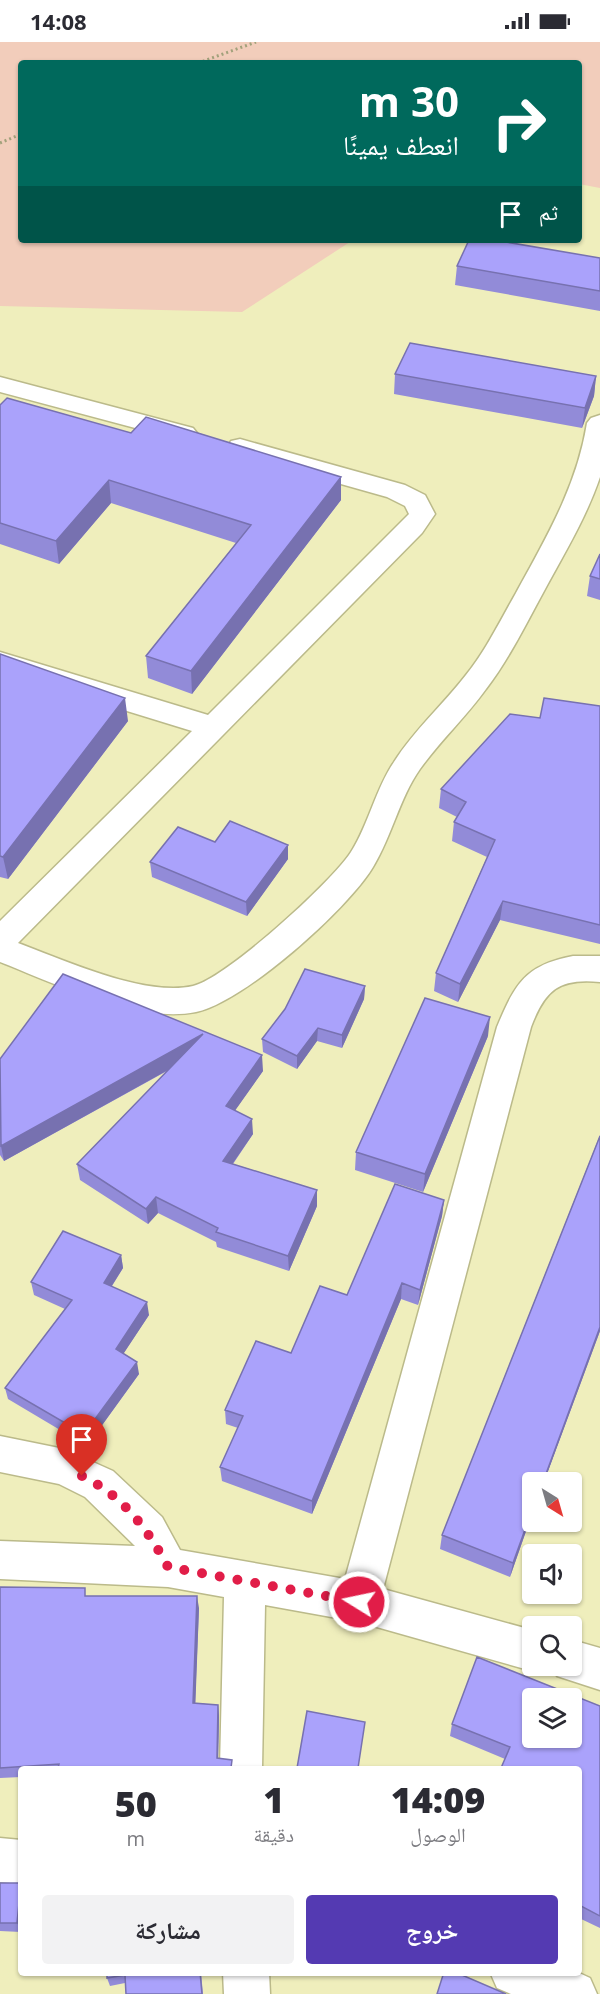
<!DOCTYPE html>
<html lang="ar">
<meta charset="utf-8">
<style>
body{margin:0;font-family:"Open Sans","Noto Naskh Arabic",sans-serif;background:#f2f2f3;color:#2b2b33;direction:rtl;height:100vh;display:flex;flex-direction:column;font-size:22px;white-space:nowrap}
*{box-sizing:border-box;margin:0}
p{font-size:20px;color:#7c7c81}
.icon{flex:none;width:33px;height:33px;fill:none;stroke:currentColor;stroke-width:2;stroke-linecap:round;stroke-linejoin:round}
.map{position:relative;flex:1;overflow:hidden;direction:ltr}
.sheet{position:absolute;left:18px;top:1724px;width:564px;height:210px;display:flex;flex-direction:column;background:#fff;border-radius:6px;box-shadow:0 2px 4px #0004;direction:rtl}
.sheet>*{flex:none}
.banner{position:absolute;left:18px;top:18px;width:564px;height:183px;border-radius:6px;box-shadow:0 2px 4px #0004;direction:rtl;background:#00695c;color:#fff;overflow:hidden}
.needle{width:39px;rotate:143deg}
.fabs{position:absolute;left:522px;top:1430px;display:grid;gap:12px}
.fabs a{display:grid;place-items:center;width:60px;height:60px;border-radius:6px;background:#fff;box-shadow:0 2px 4px #0004;font-size:30px}
.pin{position:absolute;display:grid;place-items:center;width:51px;height:51px;color:#fff;margin:-62px -26px;border-radius:50% 50% 50% 0;rotate:-45deg;box-shadow:0 0 6px #0007}
.pin .icon{rotate:45deg}
.me{position:absolute;width:66px;margin:-33px;rotate:280deg;stroke-linejoin:round;filter:drop-shadow(0 0 4px #0008)}
.turn{display:flex;align-items:center;gap:21px;height:126px;padding:0 24px;font-size:27px}
.turn .icon{width:78px;height:78px;stroke-width:2.5}
.turn b{display:block;font-size:42px;line-height:51px}
.then{display:flex;align-items:center;height:57px;padding:0 24px;background:#0003;gap:12px;font-size:22px}
.eta{display:flex;justify-content:space-evenly;align-items:center;height:102px;text-align:center}
.eta b{font-size:36px;font-weight:800;line-height:42px}
.cta{display:flex;gap:12px;margin-top:auto;padding:12px 24px}
.cta a{flex:1;height:69px;border-radius:6px;background:#543ab2;color:#fff;font-size:24px;font-weight:800;line-height:69px;text-align:center}
.cta a+a{background:#f2f2f3;color:#2b2b33}
.status{display:flex;justify-content:space-between;align-items:center;height:42px;padding:0 30px;background:#fff;direction:ltr}
.status svg{height:16px;fill:currentColor}
.map>svg:first-child{display:block}
.green{fill:#f2cdbb}
.lines{fill:none;stroke-linecap:round;stroke-linejoin:round}
.minor-casing{stroke:#bbba8a;stroke-width:3}
.path{stroke:#a2a17b;stroke-width:3;stroke-dasharray:2 3;stroke-linecap:butt}
.minor{fill:#fff;fill-rule:evenodd}
.wall{fill:#928bd8}
.shaded-wall{fill:#7771b0}
.building{fill:#aaa2fb;stroke:#7771b0;stroke-width:1.5;fill-rule:evenodd}
.route{stroke:#e11d48;stroke-width:10;stroke-dasharray:0 18}
</style>
<div class="status"><b>14:08</b><svg viewBox="0 0 49 12"><path d="M0 12V9h3v3zM5 12V6h3v6zM10 12V3h3v9zM15 12V0h3v12zM26 1h20v11H26zM47 4h2v5h-2z"/></svg></div>
<div class="map">
<svg width="600" height="1952" viewBox="0 0 600 1952">
<rect width="100%" height="100%" fill="#efeebc"/>
<!-- green -->
<path class="green" d="M0,0H600V146L579,142V21H21V198H353L242,270L0,264Z"/>
<g class="lines">
<!-- minor casing -->
<g class="minor-casing">
<path id="minor" d="M0,335L193,386L197,391L193,396L184,399L0,350Z
M600,373V435C586,476 564,512 544,549C526,582 509,617 486,647C466,675 440,699 420,727C399,757 392,794 373,825C348,867 244,960 196,970C137,982 54,941 0,920V879L192,689L0,630V610L208,673L409,472L405,464L387,455L231,411L227,405L231,399L240,397L405,443L425,453L435,472L422,491L18,901C64,918 144,955 193,944C225,937 332,840 351,810C369,782 375,748 394,720C414,688 443,663 466,633C486,608 500,579 516,551C546,496 577,444 587,381L591,376Z
M573,914H600V940C559,936 545,948 531,985L383,1547L532,1588V1623H546L532,1629L359,1580L265,1563L262,1726H220L224,1555L168,1545L0,1537V1499L135,1504L85,1455L59,1442L0,1430V1394L64,1407L113,1429L162,1475L180,1508L345,1537L497,985C515,942 525,923 573,914Z
M572,1598L600,1606V1648L557,1634L553,1623H572Z
M0,1796L21,1798V1842L0,1840Z
M223,1930H269L270,1952H224Z
M490,1930H577L590,1936L597,1952H511L497,1946Z"/>
</g>
<!-- path -->
<path class="path" d="M198,21L256,0
M0,101L21,92"/>
<!-- minor -->
<use href="#minor" class="minor"/>
</g>
<!-- wall -->
<path class="wall" d="M600,216V269L455,243L457,224Z
M395,332L596,334L594,354L582,386L394,352Z
M0,363L341,435V458L192,652L148,636L146,614L236,501L111,461L59,522L0,502Z
M600,512V558L587,554L590,534Z
M0,612L128,679L8,837L0,835Z
M600,664V902L500,878L458,960L434,949L436,931L487,815L452,799L454,780L457,775L439,766L441,747L540,676Z
M215,800L288,817L247,874L152,835L150,820Z
M365,944L364,957L342,1006L317,999L297,1027L263,1010L262,997Z
M488,994L423,1150L355,1128L356,1110Z
M0,1017L263,1029L235,1068L253,1092L233,1122L317,1148V1164L289,1229L217,1205L216,1200L158,1171L148,1182L80,1138L77,1122L167,1029L4,1119L0,1113Z
M600,1093V1289L544,1440H532V1472L510,1535L440,1507L442,1493Z
M444,1158L442,1174L418,1263L401,1257L312,1472L222,1439L220,1425L238,1386L226,1382L225,1368L291,1311L347,1253Z
M121,1213L123,1226L112,1244L149,1273L123,1312L139,1332L87,1404L8,1357L5,1346L65,1267L34,1253L31,1240Z
M0,1545L199,1566L195,1661L218,1663L219,1674L218,1716L233,1726H21V1735L0,1736Z
M600,1664V1886L579,1876V1726L505,1717L450,1694L452,1682Z
M0,1841H21V1890L0,1889Z
M107,1930H201L203,1952H126L125,1941L110,1944L107,1936Z"/>
<!-- shaded-wall -->
<path class="shaded-wall" d="M596,334L594,354L582,386L585,366Z
M341,435V458L192,652L191,629Z
M109,438L111,461L59,522L56,499Z
M125,656L128,679L8,837L3,815Z
M288,803V817L247,874L246,860Z
M503,859L500,878L458,960L460,942Z
M365,944L364,957L342,1006V993Z
M490,975L488,994L423,1150L425,1132Z
M318,986L317,999L297,1027V1014Z
M203,992L204,1008L4,1119L1,1104Z
M262,1013L263,1029L227,1080L226,1064Z
M252,1077L253,1092L224,1134L223,1119Z
M317,1148V1164L289,1229L288,1214Z
M156,1155L158,1171L148,1182L146,1167Z
M444,1158L442,1174L418,1263L420,1248Z
M121,1213L123,1226L106,1253L104,1241Z
M402,1241L401,1257L312,1472V1459Z
M147,1260L149,1273L118,1320L116,1307Z
M600,1285V1289L544,1440H543Z
M137,1320L139,1332L87,1404L84,1392Z
M532,1468V1472L510,1535L513,1521Z
M197,1554L199,1566L195,1672L193,1661Z
M218,1663L219,1674L218,1726L217,1716Z
M21,1848V1888L17,1881Z"/>
<!-- building -->
<path class="building" d="M469,198H494L600,216V249L457,224Z
M410,301L596,334L585,366L395,332Z
M7,356L131,391L146,375L341,435L191,629L146,614L251,483L109,438L56,499L0,481V363Z
M600,512V537L590,534Z
M0,612L125,656L3,815L0,814Z
M544,656L600,664V883L503,859L460,942L436,931L495,798L454,780L466,760L441,747L510,672L540,676Z
M230,779L288,803L246,860L150,820L178,785L215,800Z
M305,927L365,944L342,993L318,986L297,1014L262,997L285,967Z
M63,932L262,1013L226,1064L252,1077L223,1119L317,1148L288,1214L216,1190L218,1186L156,1155L146,1167L77,1122L203,992L1,1104L0,1017Z
M425,956L490,975L425,1132L356,1110Z
M600,1094V1285L543,1440H532V1468L513,1521L442,1493Z
M395,1142L444,1158L420,1248L402,1241L312,1459L220,1425L243,1374L225,1368L256,1299L291,1311L320,1244L347,1253Z
M63,1189L121,1213L104,1241L147,1260L116,1307L137,1320L84,1392L5,1346L72,1258L31,1240Z
M0,1545L85,1546V1554H197L193,1661L218,1663L217,1716L232,1718L231,1726H58L59,1722L0,1726Z
M477,1615L600,1664V1874L579,1863V1726H501L510,1705L452,1682ZM532,1656H572V1695H532Z
M307,1669L365,1680L358,1726H297Z
M0,1841H21L17,1881H0Z
M107,1930H200L202,1952H126L125,1933L107,1936Z
M444,1930H455L506,1952H437Z"/>
<g class="lines">
<!-- route -->
<path class="route" d="M82,1434C122,1453 147,1486 168,1525L359,1560"/>
</g>
</svg>
<div class="fabs">
<a><svg class="needle" viewBox="-14 -14 28 28"><path d="M0-13l5 13h-10z" fill="#e53935"/><path d="M0 13l5-13h-10z" fill="#7c7c81"/></svg></a>
<a><svg class="icon" aria-label="sound" viewBox="0 0 24 24"><path d="M4 9h4l5-4v14l-5-4H4zM17 9q2 3 0 6"/></svg></a>
<a><svg class="icon" aria-label="search" viewBox="0 0 24 24"><circle cx="10" cy="10" r="6"/><path d="M15 15l6 6"/></svg></a>
<a><svg class="icon" aria-label="layers" viewBox="0 0 24 24"><path d="M12 4l9 5-9 5-9-5zM3 14l9 5 9-5"/></svg></a>
</div>
<div class="pin" style="left:82px;top:1434px;background:#d93025"><svg class="icon" aria-label="arrive" viewBox="0 0 24 24"><path d="M6 21V4h12l-3 4 3 4H6"/></svg></div>
<svg class="me" style="left:359px;top:1560px" viewBox="-20 -20 40 40"><circle r="17" fill="#e11d48" stroke="#fff" stroke-width="3"/><path d="M0-11L8 9 0 5-8 9z" fill="#fff"/></svg>
<div class="banner">
<div class="turn"><svg class="icon" aria-label="right" viewBox="0 0 24 24"><path d="M7 20v-9h11M14 6l5 5-5 5"/></svg><div><b>30 m</b>انعطف يمينًا</div></div>
<div class="then">ثم<svg class="icon" aria-label="arrive" viewBox="0 0 24 24"><path d="M6 21V4h12l-3 4 3 4H6"/></svg></div>
</div>
<section class="sheet">
<div class="eta">
<div><b>14:09</b><p>الوصول</p></div>
<div><b>1</b><p>دقيقة</p></div>
<div><b>50</b><p>m</p></div>
</div>
<div class="cta"><a>خروج</a><a>مشاركة</a></div>
</section>
</div>
